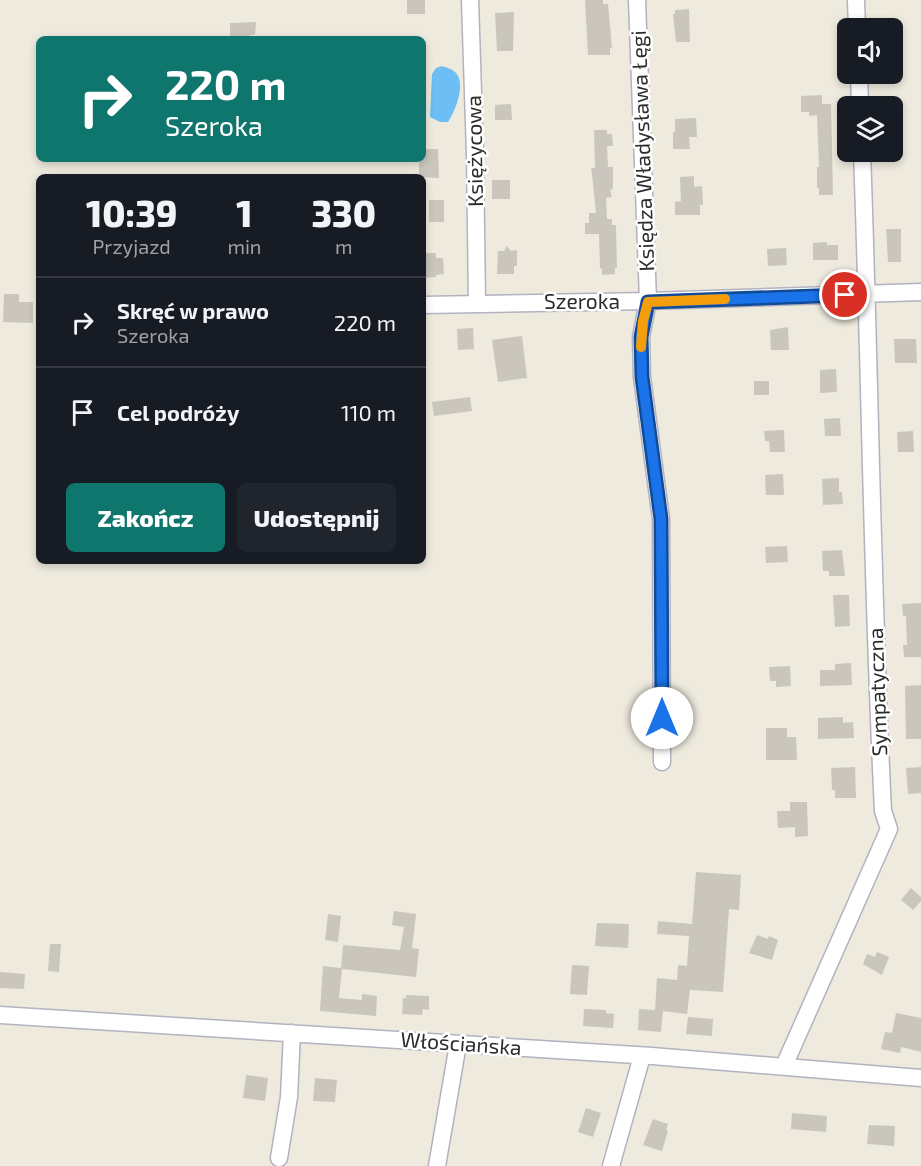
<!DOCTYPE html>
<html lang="pl">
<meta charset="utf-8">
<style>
body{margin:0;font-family:"Exo 2",sans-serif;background:#20242c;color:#f1f3f6;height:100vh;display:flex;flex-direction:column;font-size:22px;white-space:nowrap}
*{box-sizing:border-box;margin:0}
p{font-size:20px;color:#9ea1a6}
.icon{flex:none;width:33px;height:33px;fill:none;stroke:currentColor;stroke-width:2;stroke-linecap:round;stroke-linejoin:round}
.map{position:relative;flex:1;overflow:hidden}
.side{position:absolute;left:36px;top:174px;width:390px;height:390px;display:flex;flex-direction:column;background:#171b24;border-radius:9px;box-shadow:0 3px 9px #0003}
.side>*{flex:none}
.top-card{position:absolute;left:36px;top:36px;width:390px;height:126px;border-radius:9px;box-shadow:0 3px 9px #0003;background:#0f766e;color:#fff;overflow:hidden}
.buttons{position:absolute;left:837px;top:18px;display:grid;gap:12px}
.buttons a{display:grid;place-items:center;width:66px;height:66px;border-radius:9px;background:#171b24;box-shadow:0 3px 9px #0003;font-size:30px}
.pin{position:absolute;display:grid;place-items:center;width:51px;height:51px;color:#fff;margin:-26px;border:3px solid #fff;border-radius:50%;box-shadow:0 2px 6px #0007}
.me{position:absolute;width:66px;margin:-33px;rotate:0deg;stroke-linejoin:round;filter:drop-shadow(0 0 4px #0008)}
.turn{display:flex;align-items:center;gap:21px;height:126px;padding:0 30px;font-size:27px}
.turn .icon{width:78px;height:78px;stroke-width:2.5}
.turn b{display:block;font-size:42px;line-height:51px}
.eta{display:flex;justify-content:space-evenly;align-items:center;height:102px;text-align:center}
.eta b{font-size:36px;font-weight:800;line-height:42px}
.action{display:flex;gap:12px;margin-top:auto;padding:12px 30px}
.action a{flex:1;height:69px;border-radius:9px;background:#0f766e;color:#fff;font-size:24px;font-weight:800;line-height:69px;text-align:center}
.action a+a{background:#20242c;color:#f1f3f6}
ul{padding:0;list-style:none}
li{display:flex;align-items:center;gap:18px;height:90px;padding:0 30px;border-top:2px solid #363941}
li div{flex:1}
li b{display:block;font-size:22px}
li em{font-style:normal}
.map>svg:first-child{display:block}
.water{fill:#6dbef4}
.building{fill:#cac6be}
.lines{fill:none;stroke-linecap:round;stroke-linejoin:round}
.minor-casing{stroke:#b2b2c0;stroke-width:19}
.minor{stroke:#fff;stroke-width:16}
.route-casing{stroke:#114b97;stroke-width:15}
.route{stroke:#1a73e8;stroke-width:10}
.slow{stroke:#f59e0b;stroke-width:10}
.labels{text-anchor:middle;stroke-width:5;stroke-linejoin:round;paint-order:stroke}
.street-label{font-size:21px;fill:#2c2c2c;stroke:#fff}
</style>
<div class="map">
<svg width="921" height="1166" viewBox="0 0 921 1166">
<rect width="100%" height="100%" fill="#eeeade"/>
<!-- water -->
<path class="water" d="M442,66C445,67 452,69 455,72C467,83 455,112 448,122H440L430,117L432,74L436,68Z"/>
<!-- building -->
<path class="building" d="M407,0H425V14H407Z
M585,0H603V4H608L612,48H610V55H588Z
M689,9L690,42H676L673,14H675V10Z
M514,12L513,51H497L495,13Z
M256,22L255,35H250L249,39H230V23Z
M822,95V104H831L833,195H819V188H817V167H819L817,115L809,116V112H801V96Z
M511,104L512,120H495V105Z
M696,118L697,137H689L690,149H673V132H675V119Z
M594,130H607V134H612L613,146H607L608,167H613V189L610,190L612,197L606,198L607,219H612V225H616L617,268H615V274L602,275V268L600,269L599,234H585V223H589V213H596L592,174L591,168H595Z
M423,149H438L439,178L419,177V159H423Z
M694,176V187L702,186L703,205H700V215H675V202L681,201L680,177Z
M492,180H510V199H492Z
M429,200H444V222H429Z
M886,229H901V262H888Z
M827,242V245H838V260H813V243Z
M507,246L511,251L517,250V266H514V274H497L498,251H504Z
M786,248L787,265L768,266L767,249Z
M423,253H436V258H443L444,274L436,275V277L423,278Z
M4,294H19V302H33V323L3,322Z
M788,327L789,350H771L770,330Z
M473,328L474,349L458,350L457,329Z
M522,336L527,378L498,382L492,340Z
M894,339H916L917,363H895Z
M836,369L837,392L820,393V370Z
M754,381H769V395H754Z
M470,397L472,411L434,416L432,402Z
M840,418L841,436H825L824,419Z
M784,430L785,452H770L769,441H765L764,431Z
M913,431L914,452H898L897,432Z
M783,474L784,495H766L765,475Z
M839,478V492H842L843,504L823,505L822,479Z
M787,546L788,562L766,563L765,547Z
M842,550L845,576H829V571H823L822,551Z
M833,595H849L850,626L835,627Z
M921,603V657H904L903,645H907L906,616H903L902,604Z
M851,663L852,685L820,686V670H835V664Z
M790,666L791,686L776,687V681H770L769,667Z
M921,685V739H906L905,686Z
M843,717V723L853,722L854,738L818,739V718Z
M766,728H787V737H796L797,760H766Z
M855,767L856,798H835V790H832L831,768Z
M921,767V793L908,794L906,768Z
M790,802H807L808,836L795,837V827L778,828L777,811H790Z
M696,872L741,875L739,910L729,909L723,992L690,990L687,1014L663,1011L661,1032L638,1030L639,1009L655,1010L657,978L677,980L678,965L687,966L689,936L657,934L658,921L692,924Z
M911,888L921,897V901L913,910L901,900Z
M394,911L416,914L412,948L419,949L416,977L342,969L339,998L362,1000V994L377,996L376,1016L320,1011L323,966L341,968L343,945L400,950L404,927L392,925Z
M328,914L341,916L338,942L325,940Z
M597,923L629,924L628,948L595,946Z
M757,935L768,939L769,936L778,940L772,960L749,953Z
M50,944H61L59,972L48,971Z
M877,952L889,957L882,975L863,964L867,954L875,957Z
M572,965L589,966L587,995L570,994Z
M0,972L25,974L24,989L0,988Z
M406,995L429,996V1010L423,1009L422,1015L402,1014L403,998H406Z
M584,1009L606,1010V1013L614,1014L613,1028L583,1026Z
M896,1013L921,1018V1052L901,1047L900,1053L881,1049L885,1032L892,1033Z
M688,1017L713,1019L712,1036L686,1034Z
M246,1075L268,1078L265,1101L243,1098Z
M315,1078L337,1080L335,1102L313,1101Z
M586,1108L601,1113L593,1137L578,1132Z
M792,1113L827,1116L826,1132L791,1129Z
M653,1119L668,1124L666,1130L668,1131L662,1151L643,1145Z
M869,1125L895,1126L894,1146L867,1144Z"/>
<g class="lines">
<!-- minor casing -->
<g class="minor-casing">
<path id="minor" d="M470,0L475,155L477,303
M637,0L648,301L641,337L642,377L661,519L662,762
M856,0L857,28
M859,74L860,106
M423,305L648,301L921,292
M0,1015L652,1056L921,1078
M784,1066L889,829L883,811C872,591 870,371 862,152
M279,1158L289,1097L292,1033
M437,1166L458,1044
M611,1166L642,1056"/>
</g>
<!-- minor -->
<use href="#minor" class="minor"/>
</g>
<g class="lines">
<!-- route casing -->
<g class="route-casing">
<path id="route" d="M662,718L661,519L642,377L641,337L648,302L845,295"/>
</g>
<!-- route -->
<use href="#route" class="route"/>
<!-- slow -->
<path class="slow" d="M641,347L643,321L648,302L725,299"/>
</g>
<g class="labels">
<!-- street labels -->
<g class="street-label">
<text transform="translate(475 151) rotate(-91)" y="7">Księżycowa</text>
<text transform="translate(643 151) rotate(-92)" y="7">Księdza Władysława Łęgi</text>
<text x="582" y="309">Szeroka</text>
<text transform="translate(878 692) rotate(-92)" y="7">Sympatyczna</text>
<text transform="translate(461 1044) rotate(4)" y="7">Włościańska</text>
</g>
</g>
</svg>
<div class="buttons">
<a><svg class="icon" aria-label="sound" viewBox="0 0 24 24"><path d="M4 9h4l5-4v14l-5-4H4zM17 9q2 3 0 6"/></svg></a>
<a><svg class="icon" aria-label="layers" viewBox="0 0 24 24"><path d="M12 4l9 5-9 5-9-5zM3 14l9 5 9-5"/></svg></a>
</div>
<div class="pin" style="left:845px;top:295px;background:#d93025"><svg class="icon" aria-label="arrive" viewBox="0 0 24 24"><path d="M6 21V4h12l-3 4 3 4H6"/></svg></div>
<svg class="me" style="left:662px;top:718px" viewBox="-20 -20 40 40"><circle r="19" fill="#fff"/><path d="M0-13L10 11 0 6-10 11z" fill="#1a73e8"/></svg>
<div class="top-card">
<div class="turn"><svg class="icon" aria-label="right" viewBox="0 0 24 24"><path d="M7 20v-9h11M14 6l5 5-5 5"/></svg><div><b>220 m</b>Szeroka</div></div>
</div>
<section class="side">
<div class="eta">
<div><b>10:39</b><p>Przyjazd</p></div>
<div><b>1</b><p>min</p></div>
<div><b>330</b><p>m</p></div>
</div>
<ul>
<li><svg class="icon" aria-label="right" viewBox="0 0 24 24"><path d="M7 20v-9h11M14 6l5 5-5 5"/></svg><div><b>Skręć w prawo</b><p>Szeroka</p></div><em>220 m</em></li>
<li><svg class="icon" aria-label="arrive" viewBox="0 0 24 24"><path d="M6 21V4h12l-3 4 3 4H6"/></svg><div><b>Cel podróży</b></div><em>110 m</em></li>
</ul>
<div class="action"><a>Zakończ</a><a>Udostępnij</a></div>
</section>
</div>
